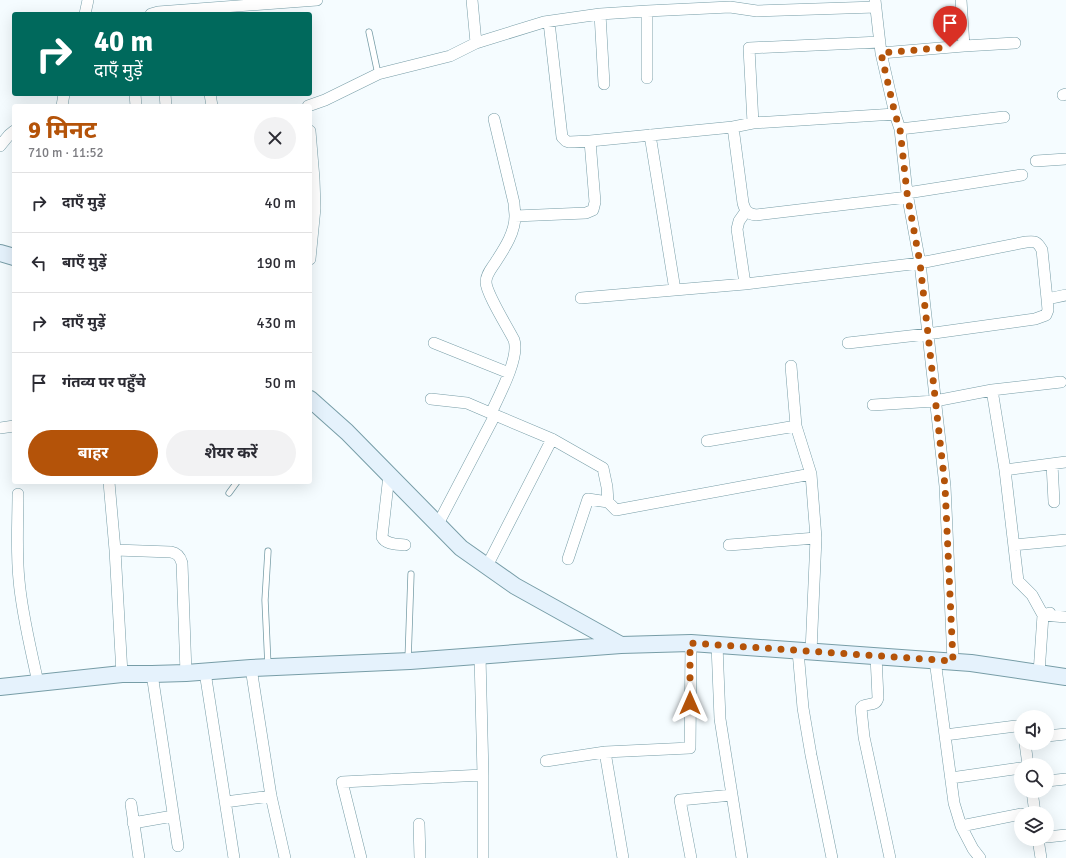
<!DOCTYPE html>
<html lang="hi">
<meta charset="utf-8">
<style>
body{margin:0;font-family:Signika,"Noto Sans Devanagari",sans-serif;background:#f2f2f3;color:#2b2b33;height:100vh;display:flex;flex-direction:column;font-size:15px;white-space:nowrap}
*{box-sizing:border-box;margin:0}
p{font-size:13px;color:#7c7c81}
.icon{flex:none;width:22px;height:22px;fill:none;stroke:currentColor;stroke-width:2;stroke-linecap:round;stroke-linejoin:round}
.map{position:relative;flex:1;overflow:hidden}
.details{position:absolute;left:12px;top:104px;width:300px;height:380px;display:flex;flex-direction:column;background:#fff;border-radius:4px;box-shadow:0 4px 16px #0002}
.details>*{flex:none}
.guide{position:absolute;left:12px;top:12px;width:300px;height:84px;border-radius:4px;box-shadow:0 4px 16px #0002;background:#00695c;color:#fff;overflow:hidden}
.tools{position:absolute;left:1014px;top:710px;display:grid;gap:8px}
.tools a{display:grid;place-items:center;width:40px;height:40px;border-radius:50%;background:#fff;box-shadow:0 4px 16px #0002;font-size:20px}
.pin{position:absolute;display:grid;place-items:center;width:34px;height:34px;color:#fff;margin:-41px -17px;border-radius:50% 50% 50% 0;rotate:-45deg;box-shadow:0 0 4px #0007}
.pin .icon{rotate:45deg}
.me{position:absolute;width:44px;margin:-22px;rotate:0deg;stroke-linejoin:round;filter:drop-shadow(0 0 3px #0008)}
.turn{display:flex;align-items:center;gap:14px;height:84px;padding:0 16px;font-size:18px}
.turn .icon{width:52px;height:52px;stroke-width:2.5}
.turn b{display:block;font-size:28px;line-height:34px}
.round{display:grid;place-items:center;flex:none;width:42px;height:42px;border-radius:21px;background:#f2f2f3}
.overview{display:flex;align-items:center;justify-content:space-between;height:68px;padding:0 16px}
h1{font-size:24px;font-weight:700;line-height:30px;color:#b45309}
.primary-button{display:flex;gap:8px;margin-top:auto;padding:8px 16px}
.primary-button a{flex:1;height:46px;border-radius:24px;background:#b45309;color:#fff;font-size:16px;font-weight:700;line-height:46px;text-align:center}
.primary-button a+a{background:#f2f2f3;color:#2b2b33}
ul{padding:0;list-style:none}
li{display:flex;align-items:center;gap:12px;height:60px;padding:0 16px;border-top:1px solid #e1e1e2}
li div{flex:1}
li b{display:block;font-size:15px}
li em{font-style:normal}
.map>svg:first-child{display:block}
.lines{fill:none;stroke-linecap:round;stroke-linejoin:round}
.lane-casing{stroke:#779da7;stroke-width:7}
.street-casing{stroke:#779da7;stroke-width:12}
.secondary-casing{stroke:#779da7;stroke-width:18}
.lane{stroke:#fff;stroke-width:5.5}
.street{stroke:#fff;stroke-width:11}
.secondary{stroke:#e5f2fc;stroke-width:16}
.route{stroke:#b45309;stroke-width:7;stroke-dasharray:0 12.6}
</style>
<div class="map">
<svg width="1066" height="858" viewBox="0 0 1066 858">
<rect width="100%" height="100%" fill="#f5fcff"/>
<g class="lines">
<!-- lane casing -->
<g class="lane-casing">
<path id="lane" d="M369,32L378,74
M229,493L237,482
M268,551L265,600L268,666
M408,660L411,574"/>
</g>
<!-- street casing -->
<g class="street-casing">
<path id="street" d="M472,0L476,43
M875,0L881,53L895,114L900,129L907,193L920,263L945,486L953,661
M647,11V78
M85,14L88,0
M151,14L158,12L317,0
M600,14L604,84
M549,22L562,137L566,141L569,142L590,141
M964,46L1015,43
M881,53L964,46L961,0
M135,94L136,106
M165,94L166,106
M210,94L212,106
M1063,95L1066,94
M62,106L64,94
M308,106L325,100L378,74L450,56L476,43L544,22L600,14L647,11L730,7L757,11L876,7
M753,123L749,48L880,42
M733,127L743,203C745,211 748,214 756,215L908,197
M900,129L1004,117
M310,131L314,179L315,208L310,259
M650,135L675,290
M0,146L9,135L14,131
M1036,161L1066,159
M907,193L1022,175
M515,216L586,213L593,210L595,202L590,141L733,127L753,123L895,114
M745,284L737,229L739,221L746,211
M581,298L745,284L920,263L1026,242C1035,241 1037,241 1042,250L1047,299
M434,343L509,373
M848,343L927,334L1035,319L1046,315L1048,310L1047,299L1066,295
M791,366L796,426
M992,390L1061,382
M431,399L467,403L495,415
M873,405L935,401L992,390L1005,470L1018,581L1032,595L1043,615L1066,617
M491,413C499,396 520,357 514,340C508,328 486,293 486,282C486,275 491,269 495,263C504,249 515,233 515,216C515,212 514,207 514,203L494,119
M0,428L14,426
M707,441L796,426L811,474
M1052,464L1054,502
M1005,470L1066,462
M389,475L382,537C386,545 397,544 405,545
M109,482L115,550L122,674
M18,494C18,522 16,551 19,580C22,615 31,649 38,683
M438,524L495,415L552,439L603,468L607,487L608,502L616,510L811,474L816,538L811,652
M729,545L816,538
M1014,545L1066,540
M115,550L171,552C177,553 180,556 182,563L186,673
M568,559L588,499L608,502
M487,566L552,439
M717,645L720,719L742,858
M798,651L803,708L811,755L832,858
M480,656L483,775V858
M876,656L878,698C876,706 869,703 863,706L861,708L864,737L890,858
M935,660L954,803L961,826L973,849L980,858
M251,668L271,796L285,858
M205,672L234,858
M1039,673L1043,615L1050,613
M152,674L178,846
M945,735L1016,726L1021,728
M1047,736L1066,734
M1025,743L1028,765
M546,761L605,752
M951,778L1021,768
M1047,781L1066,779
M1032,791L1035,813
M225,802L271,796
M131,804L139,858
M133,823L173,816
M419,824L420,858
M961,826L1021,814
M1047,837L1066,835
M1038,839L1041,858
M361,858L342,782L483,775
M623,858L605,752L690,748L691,643
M691,858L680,800L732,795"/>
</g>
<!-- secondary casing -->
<g class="secondary-casing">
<path id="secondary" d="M0,253L14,257
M310,399L347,432L461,548L515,586L621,645
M0,687L122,674H152L186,673L251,668L410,661L621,645L691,643L971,663L1066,677"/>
</g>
<!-- lane -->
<use href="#lane" class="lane"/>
<!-- street -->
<use href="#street" class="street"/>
<!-- secondary -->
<use href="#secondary" class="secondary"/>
</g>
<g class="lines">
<!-- route -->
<path class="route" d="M690,703V643L953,661L945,486L920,263L907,193L900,129L895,114L881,53L950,47"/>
</g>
</svg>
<div class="tools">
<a><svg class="icon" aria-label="sound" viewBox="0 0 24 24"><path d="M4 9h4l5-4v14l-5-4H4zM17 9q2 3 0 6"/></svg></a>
<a><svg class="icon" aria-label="search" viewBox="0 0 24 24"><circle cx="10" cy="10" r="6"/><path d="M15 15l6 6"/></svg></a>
<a><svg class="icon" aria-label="layers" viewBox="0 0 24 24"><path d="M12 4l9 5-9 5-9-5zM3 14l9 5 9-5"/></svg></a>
</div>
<div class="pin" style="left:950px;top:47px;background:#d93025"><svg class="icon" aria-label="arrive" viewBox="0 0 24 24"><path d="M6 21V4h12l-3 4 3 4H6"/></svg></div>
<svg class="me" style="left:690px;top:703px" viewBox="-20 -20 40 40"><path d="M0-17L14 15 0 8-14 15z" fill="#b45309" stroke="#fff" stroke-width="4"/></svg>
<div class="guide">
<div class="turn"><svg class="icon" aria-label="right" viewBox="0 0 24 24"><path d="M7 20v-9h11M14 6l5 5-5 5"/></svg><div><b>40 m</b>दाएँ मुड़ें</div></div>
</div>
<section class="details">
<div class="overview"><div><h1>9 मिनट</h1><p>710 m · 11:52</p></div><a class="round"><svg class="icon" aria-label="close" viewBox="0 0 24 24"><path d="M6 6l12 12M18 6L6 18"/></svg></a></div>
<ul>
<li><svg class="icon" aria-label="right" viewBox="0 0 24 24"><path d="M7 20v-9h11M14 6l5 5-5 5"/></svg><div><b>दाएँ मुड़ें</b></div><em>40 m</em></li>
<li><svg class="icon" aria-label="left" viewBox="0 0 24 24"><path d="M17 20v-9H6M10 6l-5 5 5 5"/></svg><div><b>बाएँ मुड़ें</b></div><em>190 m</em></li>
<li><svg class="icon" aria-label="right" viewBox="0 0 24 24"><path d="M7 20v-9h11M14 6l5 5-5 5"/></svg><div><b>दाएँ मुड़ें</b></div><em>430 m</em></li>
<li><svg class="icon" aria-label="arrive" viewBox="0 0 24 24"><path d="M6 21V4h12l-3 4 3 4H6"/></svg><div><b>गंतव्य पर पहुँचे</b></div><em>50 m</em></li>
</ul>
<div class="primary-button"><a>बाहर</a><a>शेयर करें</a></div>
</section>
</div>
